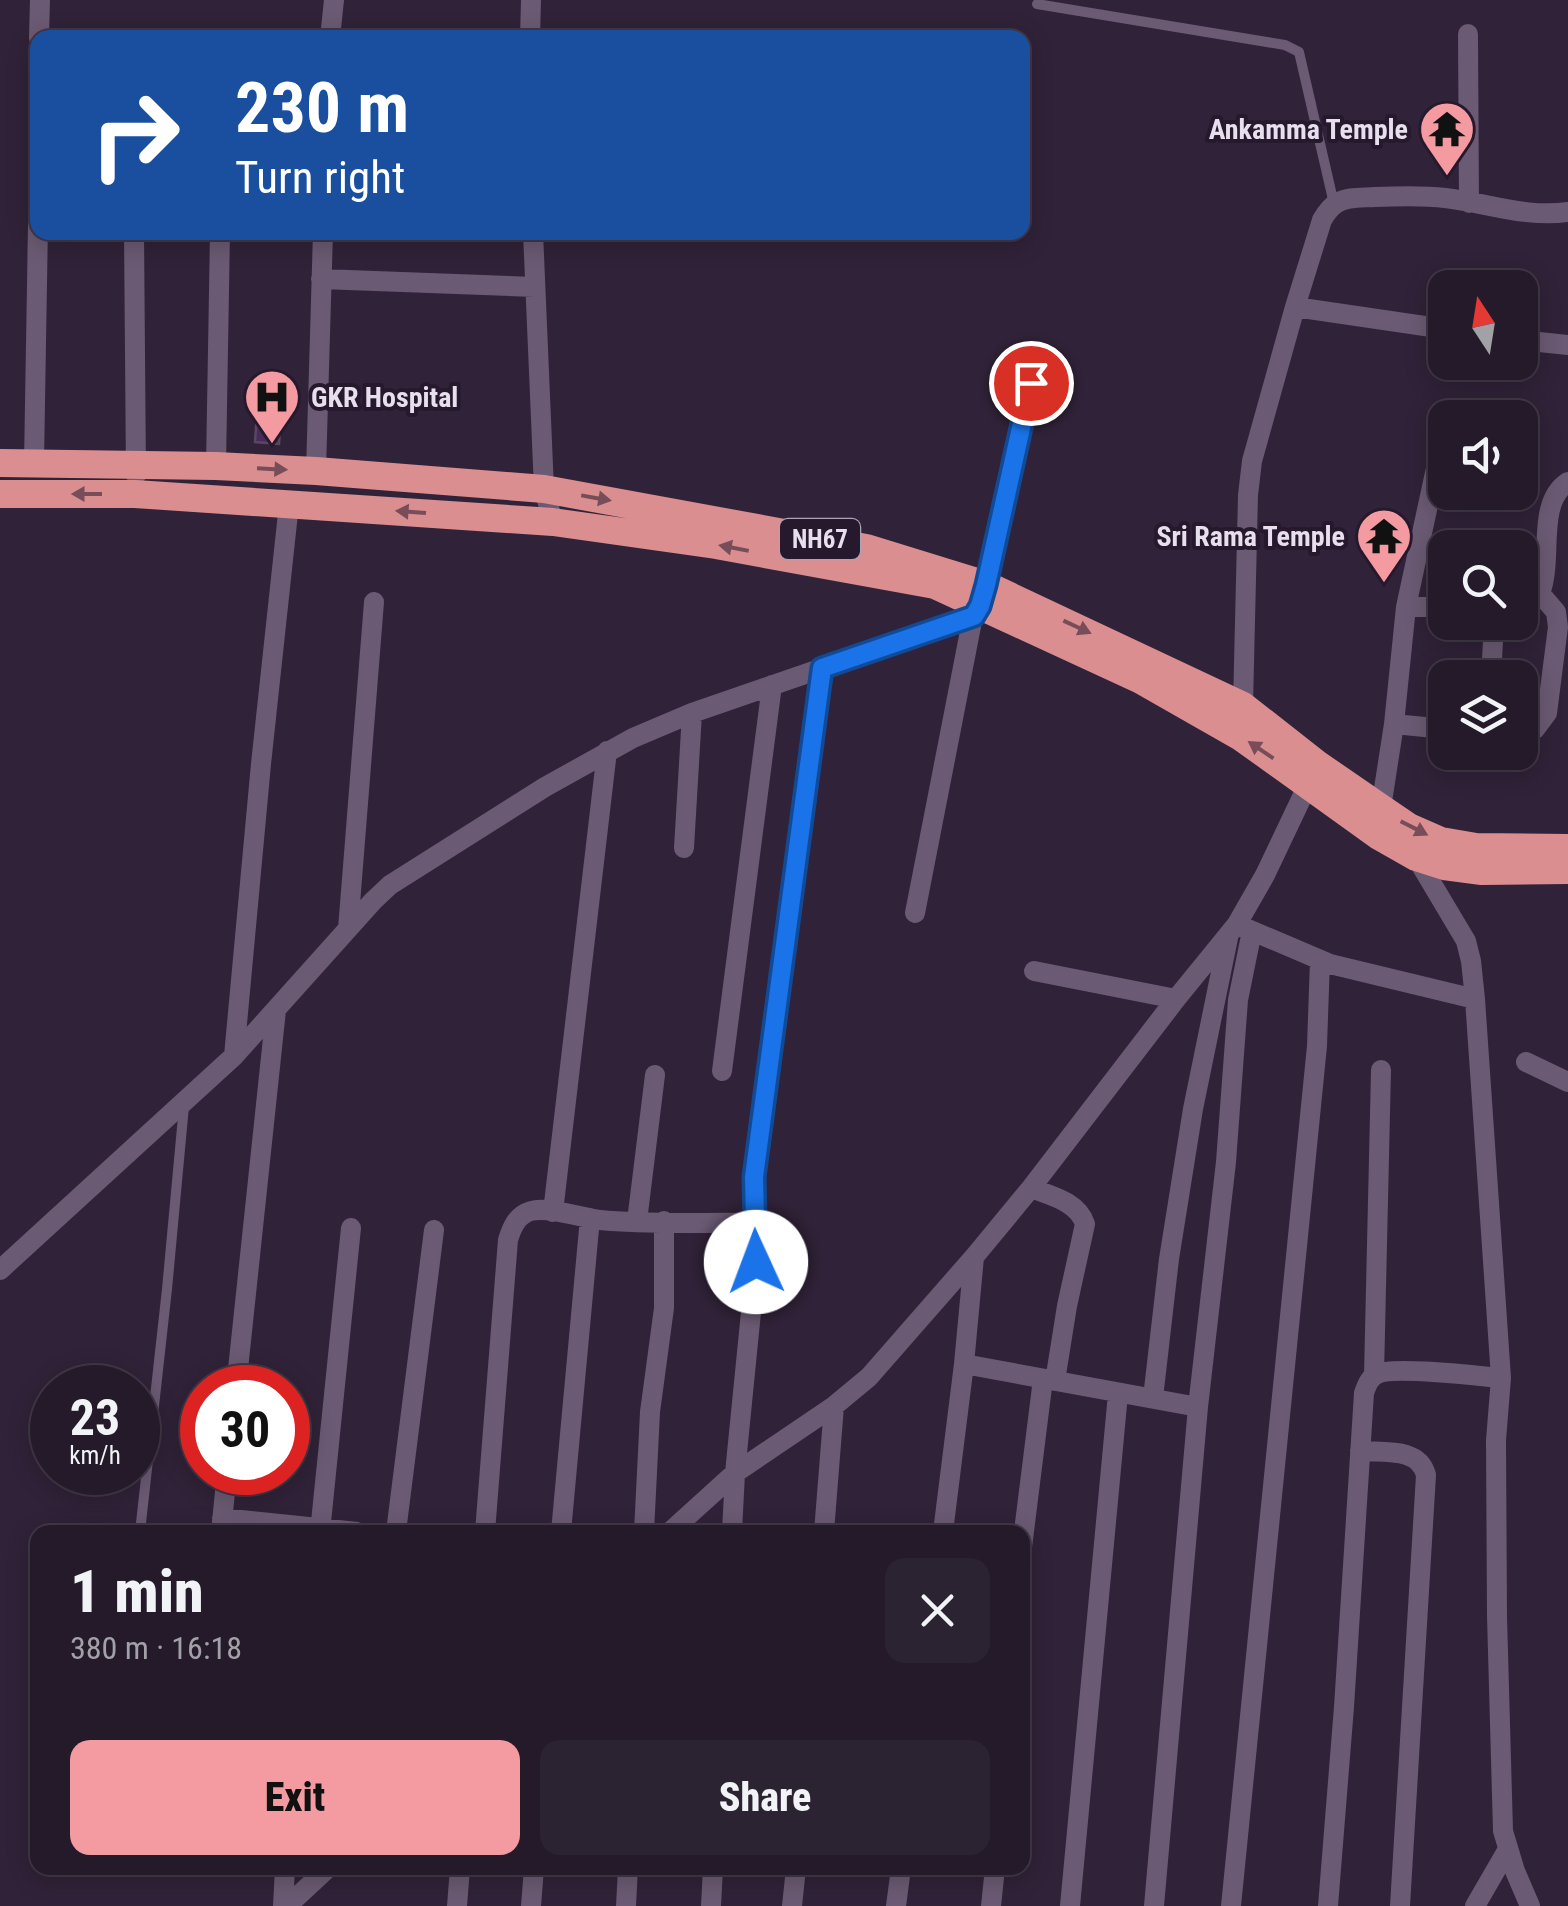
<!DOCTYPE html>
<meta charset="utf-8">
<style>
body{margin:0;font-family:"Roboto Condensed",sans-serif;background:#2c2332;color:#f1f3f6;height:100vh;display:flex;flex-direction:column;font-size:38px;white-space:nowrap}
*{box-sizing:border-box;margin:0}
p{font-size:32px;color:#a3a1a8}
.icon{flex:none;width:55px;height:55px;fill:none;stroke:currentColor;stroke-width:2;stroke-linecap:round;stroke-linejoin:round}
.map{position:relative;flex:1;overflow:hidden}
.drawer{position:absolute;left:30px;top:1525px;width:1000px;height:350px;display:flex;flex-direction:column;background:#241a2a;border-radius:20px;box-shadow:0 5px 25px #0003,0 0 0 2px #413847}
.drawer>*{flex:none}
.banner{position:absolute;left:30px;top:30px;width:1000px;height:210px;border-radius:20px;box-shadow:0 5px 25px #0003,0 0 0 2px #413847;background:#1a4fa0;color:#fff;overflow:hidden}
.needle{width:65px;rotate:348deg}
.tools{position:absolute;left:1428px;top:270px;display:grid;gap:20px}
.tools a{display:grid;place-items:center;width:110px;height:110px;border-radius:20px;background:#241a2a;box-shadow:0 5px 25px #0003,0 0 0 2px #413847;font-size:50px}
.speed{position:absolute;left:30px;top:1365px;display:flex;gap:20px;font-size:50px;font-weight:700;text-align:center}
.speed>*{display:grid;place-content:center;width:130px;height:130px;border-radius:50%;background:#241a2a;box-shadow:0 5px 25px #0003,0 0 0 2px #413847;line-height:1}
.speed small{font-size:25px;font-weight:400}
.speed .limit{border:15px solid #d22;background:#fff;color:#111}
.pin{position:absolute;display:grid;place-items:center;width:85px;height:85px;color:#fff;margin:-42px;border:5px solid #fff;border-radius:50%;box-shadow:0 2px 10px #0007}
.me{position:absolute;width:110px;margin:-55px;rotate:358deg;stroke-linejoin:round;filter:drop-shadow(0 0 8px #0008)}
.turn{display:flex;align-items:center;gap:35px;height:210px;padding:0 40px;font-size:45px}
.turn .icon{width:130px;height:130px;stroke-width:2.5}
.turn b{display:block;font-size:70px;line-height:85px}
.round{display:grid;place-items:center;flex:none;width:105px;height:105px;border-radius:20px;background:#2c2332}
.head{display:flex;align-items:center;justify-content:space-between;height:170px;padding:0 40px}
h1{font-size:60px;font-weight:800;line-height:75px}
.primary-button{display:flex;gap:20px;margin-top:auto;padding:20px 40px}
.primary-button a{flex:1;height:115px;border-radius:20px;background:#f49aa1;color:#111;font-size:40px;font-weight:800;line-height:115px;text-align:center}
.primary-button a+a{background:#2c2332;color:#f1f3f6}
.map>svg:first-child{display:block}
.building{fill:#4a2a5a;stroke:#57475f;stroke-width:2.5}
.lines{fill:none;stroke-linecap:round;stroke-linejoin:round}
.service{stroke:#6a5a73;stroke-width:10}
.minor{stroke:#6a5a73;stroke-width:20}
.trunk{stroke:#da8e90;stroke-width:28}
.oneway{fill:#774d5a}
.route-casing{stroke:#114b97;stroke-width:25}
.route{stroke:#1a73e8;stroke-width:18}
.labels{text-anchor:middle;stroke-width:8;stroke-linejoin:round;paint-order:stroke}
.shield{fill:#26182d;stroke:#aea3b4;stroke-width:2.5}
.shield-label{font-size:25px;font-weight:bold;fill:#e8dfee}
.poi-label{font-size:28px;font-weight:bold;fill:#e8dfee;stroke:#26182d;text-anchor:end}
</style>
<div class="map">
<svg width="1568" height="1906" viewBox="0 0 1568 1906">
<rect width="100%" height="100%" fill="#302238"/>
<!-- building -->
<path class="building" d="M257,414L281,416L279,444L255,442Z"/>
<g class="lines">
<!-- service -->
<path class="service" d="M1037,4L1285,45L1299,52L1334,204
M986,584L1039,350
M140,1532L167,1289L184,1106"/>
<!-- minor -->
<path class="minor" d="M1468,34L1469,203
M39,38L40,0
M330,38L334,0
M530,38L531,0
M134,232L136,475
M533,232L544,489L553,522
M321,279L534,287
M1295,307L1445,329
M1520,340L1568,345
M34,463L38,224
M216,466L220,232
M316,471L323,232
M1406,607H1445
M1520,607C1568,598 1526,509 1568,482
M1491,678L1494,622
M1243,706L1248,495L1252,461L1295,307L1322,220C1326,213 1330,207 1337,203C1348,196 1363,198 1375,197C1398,196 1422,195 1445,198C1487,203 1526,218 1568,212
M1394,724L1445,729
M1520,735L1535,729L1547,713L1558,627L1556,612L1544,598
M1381,808L1394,724L1406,607L1438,459
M684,848L692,713
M1416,857L1466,941L1471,961L1475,999L1501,1378L1496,1440L1497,1616L1503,1831L1515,1871L1530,1906
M915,913L973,616
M1243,927L1330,964L1475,999
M348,929L374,602
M1034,971L1176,999
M234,1056L261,764L289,504
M1526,1062L1568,1082
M722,1071L772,685
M1031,1188C1052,1196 1078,1202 1085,1224L1067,1306L1055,1381
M553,1212L607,751
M637,1221L655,1075
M0,1270L234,1056L373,901L390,885L545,787L633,738L692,713L973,616L982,597
M964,1364L1198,1407
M1374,1375L1381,1070
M236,1388L276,1010
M1153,1398L1169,1259L1193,1109L1228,938
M1360,1451C1384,1453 1419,1447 1426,1475L1400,1906
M222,1518L357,1532
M221,1532L227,1472
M320,1532L351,1228
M396,1532L434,1230
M485,1532L508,1240C512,1227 517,1215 531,1211C548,1206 581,1218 600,1220C651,1225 704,1222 755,1223
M561,1532L590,1218
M644,1532L650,1412L664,1308V1221
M670,1532L735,1473L834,1406L869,1377L974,1257L1031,1188L1176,999L1237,924L1265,875L1312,776
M732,1532L735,1473L756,1262L755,1177L822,669
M824,1532L834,1406
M943,1532L964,1364L974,1257
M1022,1547L1043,1379
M283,1906L285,1868
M287,1906L328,1868
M457,1906L460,1868
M531,1906L534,1868
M626,1906L628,1868
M711,1906L713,1868
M792,1906L796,1868
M896,1906L901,1868
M991,1906L995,1868
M1070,1906L1118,1394
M1154,1906L1198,1407L1226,1162L1238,1000L1252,931
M1231,1906L1317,1046L1320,960
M1328,1906L1344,1707L1364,1393C1367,1385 1369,1378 1377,1374C1393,1366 1478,1376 1501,1378
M1475,1906L1508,1849"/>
<!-- trunk -->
<path class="trunk" d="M0,463L216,466L316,471L544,489L866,548L986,585L1243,706L1317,764L1381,808L1409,827L1441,841L1476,847L1568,848
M0,494H135L553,522L716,545L935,585L1141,680L1241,737L1379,836L1416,857L1444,866L1482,871L1568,870"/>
</g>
<!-- one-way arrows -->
<defs><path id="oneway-solid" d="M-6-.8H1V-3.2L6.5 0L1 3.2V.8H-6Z" transform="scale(2.5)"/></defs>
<g class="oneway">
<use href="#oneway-solid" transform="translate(272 469) rotate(3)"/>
<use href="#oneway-solid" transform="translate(87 494) rotate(180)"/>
<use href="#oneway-solid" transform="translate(596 498) rotate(10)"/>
<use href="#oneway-solid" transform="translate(411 512) rotate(-176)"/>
<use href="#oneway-solid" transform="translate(734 548) rotate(-169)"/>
<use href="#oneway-solid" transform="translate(1077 627) rotate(25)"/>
<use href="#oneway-solid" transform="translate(1261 750) rotate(-146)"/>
<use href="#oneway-solid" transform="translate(1414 828) rotate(27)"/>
</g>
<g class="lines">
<!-- route casing -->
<g class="route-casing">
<path id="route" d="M756,1262L754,1177L822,668L974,616L980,606L986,585L1031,383"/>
</g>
<!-- route -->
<use href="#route" class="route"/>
</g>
<!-- icons -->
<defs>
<g id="temple-pin" transform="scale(2.875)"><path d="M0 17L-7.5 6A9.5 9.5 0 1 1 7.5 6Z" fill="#f49aa1" stroke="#26182d"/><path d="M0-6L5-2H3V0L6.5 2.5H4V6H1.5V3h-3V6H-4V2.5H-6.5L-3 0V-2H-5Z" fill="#111"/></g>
<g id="hospital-pin" transform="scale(2.875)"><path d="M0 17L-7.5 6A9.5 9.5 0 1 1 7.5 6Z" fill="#f49aa1" stroke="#26182d"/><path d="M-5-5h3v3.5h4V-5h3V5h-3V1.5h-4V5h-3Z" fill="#111"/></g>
</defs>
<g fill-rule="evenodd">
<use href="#temple-pin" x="1447" y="129"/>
<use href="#hospital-pin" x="272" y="397"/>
<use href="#temple-pin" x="1384" y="536"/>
</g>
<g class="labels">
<!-- shield labels -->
<rect class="shield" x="780" y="519" width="80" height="40" rx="8"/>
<g class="shield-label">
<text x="820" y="548">NH67</text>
</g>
<!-- poi labels -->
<g class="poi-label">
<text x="1408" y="139">Ankamma Temple</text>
<text x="311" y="407" text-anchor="start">GKR Hospital</text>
<text x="1345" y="546">Sri Rama Temple</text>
</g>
</g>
</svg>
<div class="tools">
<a><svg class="needle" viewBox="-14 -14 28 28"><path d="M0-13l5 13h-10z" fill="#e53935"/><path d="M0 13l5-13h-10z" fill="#a3a1a8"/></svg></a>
<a><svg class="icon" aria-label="sound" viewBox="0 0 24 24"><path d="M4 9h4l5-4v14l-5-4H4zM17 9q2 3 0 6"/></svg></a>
<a><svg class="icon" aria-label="search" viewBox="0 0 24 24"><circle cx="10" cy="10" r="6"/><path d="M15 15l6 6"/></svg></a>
<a><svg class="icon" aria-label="layers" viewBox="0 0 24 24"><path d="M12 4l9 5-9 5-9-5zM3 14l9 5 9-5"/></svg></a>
</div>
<div class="speed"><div>23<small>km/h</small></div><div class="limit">30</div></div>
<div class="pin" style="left:1031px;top:383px;background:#d93025"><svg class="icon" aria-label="arrive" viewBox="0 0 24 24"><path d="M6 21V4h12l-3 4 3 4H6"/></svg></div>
<svg class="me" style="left:756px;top:1262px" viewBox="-20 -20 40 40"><circle r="19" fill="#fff"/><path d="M0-13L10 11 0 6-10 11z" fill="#1a73e8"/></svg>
<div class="banner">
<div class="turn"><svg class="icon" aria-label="right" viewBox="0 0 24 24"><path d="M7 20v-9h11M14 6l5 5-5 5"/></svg><div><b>230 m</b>Turn right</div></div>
</div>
<section class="drawer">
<div class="head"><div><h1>1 min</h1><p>380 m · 16:18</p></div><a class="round"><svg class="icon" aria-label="close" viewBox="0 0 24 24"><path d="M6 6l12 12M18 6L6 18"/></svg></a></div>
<div class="primary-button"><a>Exit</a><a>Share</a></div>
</section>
</div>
